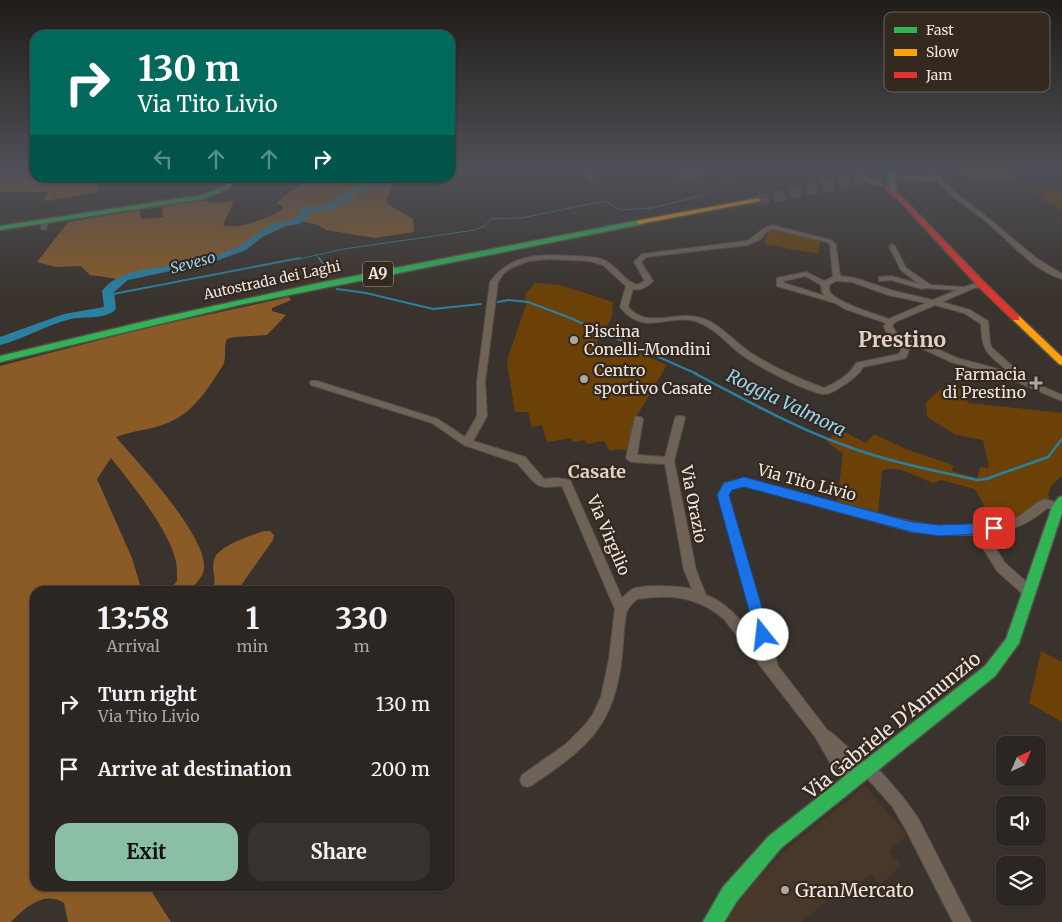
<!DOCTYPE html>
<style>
body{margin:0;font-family:Merriweather,serif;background:#38322f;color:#f1f3f6;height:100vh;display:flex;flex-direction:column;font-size:19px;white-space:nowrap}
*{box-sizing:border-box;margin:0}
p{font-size:16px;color:#a6a5a5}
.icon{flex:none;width:28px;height:28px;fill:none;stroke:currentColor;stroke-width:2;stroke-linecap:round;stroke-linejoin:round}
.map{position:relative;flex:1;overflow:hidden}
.drawer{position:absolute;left:30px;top:586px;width:425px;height:305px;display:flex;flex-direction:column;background:#2c2622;border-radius:15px;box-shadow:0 1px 4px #0004,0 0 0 1px #484340}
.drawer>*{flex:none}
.guide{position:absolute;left:30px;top:30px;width:425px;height:152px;border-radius:15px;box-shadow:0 1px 4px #0004,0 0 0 1px #484340;background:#00695c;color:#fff;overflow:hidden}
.needle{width:32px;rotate:44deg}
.fabs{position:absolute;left:996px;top:736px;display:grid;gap:10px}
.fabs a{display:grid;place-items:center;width:50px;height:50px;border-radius:10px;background:#2c2622;box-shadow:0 1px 4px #0004,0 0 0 1px #484340;font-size:25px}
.pin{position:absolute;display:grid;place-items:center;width:42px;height:42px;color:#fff;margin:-21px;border-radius:10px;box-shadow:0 2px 8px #0006}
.me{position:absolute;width:55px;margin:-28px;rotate:344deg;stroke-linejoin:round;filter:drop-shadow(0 0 4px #0008)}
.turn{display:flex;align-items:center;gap:18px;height:105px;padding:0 25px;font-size:22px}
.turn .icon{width:65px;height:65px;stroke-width:2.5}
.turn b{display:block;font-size:35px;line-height:42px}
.lanes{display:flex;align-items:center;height:48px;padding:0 25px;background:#0003;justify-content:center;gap:25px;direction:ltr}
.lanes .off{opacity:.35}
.eta{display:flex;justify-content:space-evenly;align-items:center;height:85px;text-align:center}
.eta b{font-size:30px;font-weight:700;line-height:35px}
.action{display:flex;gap:10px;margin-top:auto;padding:10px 25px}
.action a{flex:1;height:58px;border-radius:15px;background:#8abfa5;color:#111;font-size:20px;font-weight:700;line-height:58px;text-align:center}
.action a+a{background:#38322f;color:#f1f3f6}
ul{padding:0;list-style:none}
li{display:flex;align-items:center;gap:15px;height:65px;padding:0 25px}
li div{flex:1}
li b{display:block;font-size:19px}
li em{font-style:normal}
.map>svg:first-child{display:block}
.built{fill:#47382a}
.green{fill:#6b4108}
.forest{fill:#8a5b27}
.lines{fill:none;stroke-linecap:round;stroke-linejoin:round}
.stream-far2{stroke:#2a80a0;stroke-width:1}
.stream-far1{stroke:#2a80a0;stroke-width:2}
.stream{stroke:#2a80a0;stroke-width:2.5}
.river{fill:#2a80a0;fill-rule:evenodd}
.highway-tunnel{stroke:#554e48;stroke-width:11;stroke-dasharray:11 5.5;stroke-linecap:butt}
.street-casing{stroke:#56504a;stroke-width:2}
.fast-casing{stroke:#56504a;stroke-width:3}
.slow-casing{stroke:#56504a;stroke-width:3}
.jam-casing{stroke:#56504a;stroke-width:3}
.street{fill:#6f6357;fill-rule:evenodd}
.fast{fill:#30b455;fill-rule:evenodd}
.slow{fill:#ff9f0a;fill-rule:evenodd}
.jam{fill:#e5322d;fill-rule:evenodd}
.route{fill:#1a73e8;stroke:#114b97}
.poi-dot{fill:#afa7a1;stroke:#34291f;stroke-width:2}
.labels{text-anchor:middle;stroke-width:4.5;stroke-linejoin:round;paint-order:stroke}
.far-street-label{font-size:14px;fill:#eee6df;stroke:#34291f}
.far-water-label{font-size:15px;font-style:italic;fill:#94d6f4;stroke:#34291f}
.shield{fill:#34291f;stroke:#b6ada5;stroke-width:1}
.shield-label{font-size:15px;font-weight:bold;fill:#eee6df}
.poi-label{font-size:16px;fill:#eee6df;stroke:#34291f;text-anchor:start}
.street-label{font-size:16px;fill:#eee6df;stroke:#34291f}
.water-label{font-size:18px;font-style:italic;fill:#94d6f4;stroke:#34291f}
.neighbourhood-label{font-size:18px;font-weight:bold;fill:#e1d2c5;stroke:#34291f}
.near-street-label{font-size:19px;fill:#eee6df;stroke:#34291f}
.near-poi-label{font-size:19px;fill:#eee6df;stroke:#34291f;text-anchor:start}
.district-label{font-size:21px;font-weight:bold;fill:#e1d2c5;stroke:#34291f}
.key{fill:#34291f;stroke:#6c6259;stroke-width:1}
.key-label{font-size:14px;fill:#eee6df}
</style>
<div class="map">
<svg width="1062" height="922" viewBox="0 0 1062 922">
<rect width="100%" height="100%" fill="#3a332d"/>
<!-- built -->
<path class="built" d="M865,786L907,835L889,851L901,866L880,885L871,873L849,893L844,886L802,922H725L737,901L784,851Z"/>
<!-- green -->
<path class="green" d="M660,168H731L684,181Z
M1020,186L1062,191V210L1041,199L1043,197Z
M769,229L821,238L818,254L764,244Z
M535,283L560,285L613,302L612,317L596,343L601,346C623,343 647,357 667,365L635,419L629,451L619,449L610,451L604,441L587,444L585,440L573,442L571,438L547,442L542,425L532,427L528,412H515L507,364L508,357L526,305L525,294Z
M955,383L969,403L1062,413V476C1055,482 1047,487 1049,498L1020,516L994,524L975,489L941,480L933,483C919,478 896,463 882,471L878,513L837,502L843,454L826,441L841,430L866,443L874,434L906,449L953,465L952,471L977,478L980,467L989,468L983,440L956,435L927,417L926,403L938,391Z
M1041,651L1062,662V722L1029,703Z"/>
<!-- forest -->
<path class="forest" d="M0,168H35V178H105L97,180L96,183L99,190L96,192L46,201L44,199L48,194L47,192H0Z
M940,168H1003L1002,169L1017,178L972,177L959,174L953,170Z
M315,178H394L386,203L413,219L414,232L375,238L326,230L318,225L296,220L281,223L262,231L242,246L195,264L130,275L119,279L90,275L81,266L56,267L37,262L68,222L139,210L142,219L163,217L161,203L198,198L213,203L234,201L223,225C236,231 272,217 284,208L277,203C283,196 306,181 315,178Z
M289,297L291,300L289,301L272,308V311L286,315L267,335L234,337L227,339C223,347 227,357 223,365C208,389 193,414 165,424C149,430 132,431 116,437C136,461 214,542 203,573C200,580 194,586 189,591H169L177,581C177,575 177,568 176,562C170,531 131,483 111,458L97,479L132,558L142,591H35V886H152L153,894L171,922H68L64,903C45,890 25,907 11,922H0V366L138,330Z
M264,531H270L274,535L273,540L237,591H212C218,579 211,571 214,560C217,546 252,535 264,531Z"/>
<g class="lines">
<!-- stream-far2 -->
<path class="stream-far2" d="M769,168L794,173L823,168
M317,255L320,260
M294,260L344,249L475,230L485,226L491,219L522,218L604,201L621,210L653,208L706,194L739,172L749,168"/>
<!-- stream-far1 -->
<path class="stream-far1" d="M319,258L330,273
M337,289L366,293L433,309L481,304
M108,295L300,258
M498,302L508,300L528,302L568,317L697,374"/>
<!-- stream -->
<path class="stream" d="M694,373C742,398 790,425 841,444C885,461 931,470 977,480L986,479L1048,457L1062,439"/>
<!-- river -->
<path class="river" d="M385,178H396L354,194L351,201L340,203L333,209L308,212L310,216L299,224L286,226L262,237L246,250L200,267L175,270L128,280L114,292L116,309C106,320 84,316 71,319C46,325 24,339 0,345V337L64,314L104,307L102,291C123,264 165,270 195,262C209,258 227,252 239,246C250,239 259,231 271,225C281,221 291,221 300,215L298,212L301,208L327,205L334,199L344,197V194L348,190Z"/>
<!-- highway-tunnel -->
<path class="highway-tunnel" d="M758,200L919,168"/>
<!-- street casing -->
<g class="street-casing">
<path id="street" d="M583,168H589L594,181H590Z
M853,168H859L869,179L884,185L881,187L865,181Z
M928,168H934L945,183L960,196L993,222L1036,258L1062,274V279C1033,270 1011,243 988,223C971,209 952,198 937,181L891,179L888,177L891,175L934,177Z
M1034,168H1040L1035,172L1032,170Z
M42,218L48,223L46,230L41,229L42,223L39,220Z
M772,225L831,240L836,245L840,276L855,278L894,291L933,300L957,290L925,288L922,289L891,280L879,281V277L891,276L919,284L901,270L889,246L892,244L895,246L906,268L931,285L964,287L973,284L985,283V287L974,288L942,302L970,310L988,321L990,343L992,348L1028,380L1062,395V401L1003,376L951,362L919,347L906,345L909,350L906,358L863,367C860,374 853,378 847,383C840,387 831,395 823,394C804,391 753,364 738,352C725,341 714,328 698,322C669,312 644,338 620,307L626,286L603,265L589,261L549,259L528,261L511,268L503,274L498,282L485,382L487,416L473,441L525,457L544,479L558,478L570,480L622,598C625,596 628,592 631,590C641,584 680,586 692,589L684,570L665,464L631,462L626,458L635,417H641L643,419L637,455L665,457L675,418L677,416H683L685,418L674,461L696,570L706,595C730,604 743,624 759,643L718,495L724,483L745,478C778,487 812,496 845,505C894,518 960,538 1010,521C1023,517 1032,503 1045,499L1062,504V510L1058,511L1047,508C1029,524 1011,531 987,534L1005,563L1033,588L1035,592L1033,596L1029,597L1025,596L997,571L975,535H949L912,532L745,486L731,489L728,495L778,666L828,731L832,733L864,762L868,761L873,763L902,796L918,818L971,922H953L906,830L892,806L867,778L863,779L858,777L859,780L857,785L852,787L847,785L832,766L816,738L724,619C697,596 671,594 637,599C634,602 629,606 627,611C624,618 623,646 622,656C614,727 588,747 532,785L527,787L522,785L520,780L522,775L566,744L585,725L593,714L601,697L609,659L615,609L562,486L545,487L538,485L533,481L517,463L464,445L432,423L311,385L310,383L311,381H317L438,419L465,437L477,416V382L490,282C511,253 540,254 573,256C583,257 594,256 604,260C617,266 624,281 637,285L645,281L634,262L642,254L746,241C757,236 761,228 772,225ZM772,229L827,242L830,245L833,277L824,281L806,272L777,278V286L835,303L845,309L886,323L884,326L885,330L901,350L899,354L856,363C851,374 835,384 824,388C799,379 774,368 751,353C734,342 721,324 701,318C675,310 648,330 628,307L633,289C641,291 647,287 653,281L641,262L646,257L748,245L762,238L767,231ZM805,276L821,285L822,292L825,296L784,283V281ZM836,281L852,282L888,295L926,303L889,319C877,315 835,302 830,292C829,291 829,286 829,285ZM935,305L964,313L981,324C982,354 988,353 1009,372L957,358L924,343L901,340L892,326L895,322Z"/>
</g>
<!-- fast casing -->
<g class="fast-casing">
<path id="fast" d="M891,168H897L893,179L897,186L895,188L896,191L893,193L890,191L889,188L891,186L887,179Z
M229,178H235L230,188L203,199L0,230V226L202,195L225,186Z
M640,220H643V224L239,305L0,362V356L159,318L319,283Z
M1062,496V513L1019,643L995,676L781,848L737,901L724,922H703L723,887L769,836L985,666L1006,639L1052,507L1058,498Z"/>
</g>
<!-- slow casing -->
<g class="slow-casing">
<path id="slow" d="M758,198L761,200L760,201L640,224L636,222L640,220Z
M1016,315L1019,316L1062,357V365L1059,364L1013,320V316Z"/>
</g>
<!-- jam casing -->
<g class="jam-casing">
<path id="jam" d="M885,186H889L902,197L985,283L1019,316V320H1013L979,287L898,199L885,188Z"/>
</g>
<!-- street -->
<use href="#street" class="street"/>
<!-- fast -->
<use href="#fast" class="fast"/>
<!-- slow -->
<use href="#slow" class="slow"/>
<!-- jam -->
<use href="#jam" class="jam"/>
</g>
<!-- sky -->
<linearGradient id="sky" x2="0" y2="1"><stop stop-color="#201c19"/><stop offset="0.57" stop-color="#4f5057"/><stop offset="1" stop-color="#4f5057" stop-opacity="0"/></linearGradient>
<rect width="1062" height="297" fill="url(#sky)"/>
<!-- route -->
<path class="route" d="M744,477L912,522L940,525L994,523L999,524L1001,528L999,531L994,533L940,536L912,532L744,487L732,490L729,495L770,635L768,640L763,642L758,640L756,635L717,495L724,483Z"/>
<!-- markers -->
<g class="poi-dot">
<circle cx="574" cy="340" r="5"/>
<circle cx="584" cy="379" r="5"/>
<path d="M1033.5 375.5h5v5h5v5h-5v5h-5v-5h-5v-5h5z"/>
<circle cx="785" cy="890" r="5"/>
</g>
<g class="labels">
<!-- far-street labels -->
<g class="far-street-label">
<text transform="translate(272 280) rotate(-12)" y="5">Autostrada dei Laghi</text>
</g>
<!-- far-water labels -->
<g class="far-water-label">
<text transform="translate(193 263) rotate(-15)" y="5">Seveso</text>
</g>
<!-- shield labels -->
<rect class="shield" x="363" y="261.5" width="30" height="25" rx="4"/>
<g class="shield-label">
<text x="378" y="279">A9</text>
</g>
<!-- poi labels -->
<g class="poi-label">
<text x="584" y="337">Piscina<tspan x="584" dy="18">Conelli-Mondini</tspan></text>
<text x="594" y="376">Centro<tspan x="594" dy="18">sportivo Casate</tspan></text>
<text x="1026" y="380" text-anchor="end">Farmacia<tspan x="1026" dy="18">di Prestino</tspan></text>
</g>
<!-- street labels -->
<g class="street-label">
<text transform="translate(807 482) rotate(15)" y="6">Via Tito Livio</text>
<text transform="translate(694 504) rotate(79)" y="6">Via Orazio</text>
<text transform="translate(609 535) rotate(67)" y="6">Via Virgilio</text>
</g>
<!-- water labels -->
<g class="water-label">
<text transform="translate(786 403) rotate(26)" y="6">Roggia Valmora</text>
</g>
<!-- neighbourhood labels -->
<g class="neighbourhood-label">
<text x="597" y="478">Casate</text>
</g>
<!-- near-street labels -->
<g class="near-street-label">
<text transform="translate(892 725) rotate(-39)" y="7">Via Gabriele D'Annunzio</text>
</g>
<!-- near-poi labels -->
<g class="near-poi-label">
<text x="795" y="897">GranMercato</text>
</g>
<!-- district labels -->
<g class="district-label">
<text x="902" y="347">Prestino</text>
</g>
</g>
<!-- legend -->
<rect x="884" y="12" width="166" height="80" rx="8" class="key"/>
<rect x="894" y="27" width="23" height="6" fill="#30b455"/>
<rect x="894" y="49" width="23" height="7" fill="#ff9f0a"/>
<rect x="894" y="72" width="23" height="6" fill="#e5322d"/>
<g class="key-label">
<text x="926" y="35">Fast</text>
<text x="926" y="57">Slow</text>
<text x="926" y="80">Jam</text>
</g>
</svg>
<div class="fabs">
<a><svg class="needle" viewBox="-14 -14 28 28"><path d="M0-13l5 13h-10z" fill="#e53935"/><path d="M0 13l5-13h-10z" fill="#a6a5a5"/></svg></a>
<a><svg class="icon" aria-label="sound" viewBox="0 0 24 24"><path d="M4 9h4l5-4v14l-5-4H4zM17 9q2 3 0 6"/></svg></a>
<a><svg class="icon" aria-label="layers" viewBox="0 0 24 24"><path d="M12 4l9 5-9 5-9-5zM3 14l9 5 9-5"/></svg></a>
</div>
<div class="pin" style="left:994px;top:528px;background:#d93025"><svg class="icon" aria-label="arrive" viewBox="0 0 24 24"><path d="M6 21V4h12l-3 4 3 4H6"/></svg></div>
<svg class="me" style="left:763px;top:635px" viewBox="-20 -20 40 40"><circle r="19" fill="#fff"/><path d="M0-13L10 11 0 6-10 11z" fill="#1a73e8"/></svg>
<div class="guide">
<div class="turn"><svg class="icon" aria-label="right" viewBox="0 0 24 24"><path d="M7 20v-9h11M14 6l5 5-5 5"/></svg><div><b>130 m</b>Via Tito Livio</div></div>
<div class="lanes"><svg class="icon off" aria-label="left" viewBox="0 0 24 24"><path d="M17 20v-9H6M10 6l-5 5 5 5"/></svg><svg class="icon off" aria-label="ahead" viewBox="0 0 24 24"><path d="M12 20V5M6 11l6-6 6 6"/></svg><svg class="icon off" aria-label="ahead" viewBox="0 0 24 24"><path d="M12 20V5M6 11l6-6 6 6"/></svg><svg class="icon" aria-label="right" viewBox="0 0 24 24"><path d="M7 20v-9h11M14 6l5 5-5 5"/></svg></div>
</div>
<section class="drawer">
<div class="eta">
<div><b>13:58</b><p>Arrival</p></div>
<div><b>1</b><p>min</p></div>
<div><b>330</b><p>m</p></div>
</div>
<ul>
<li><svg class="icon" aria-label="right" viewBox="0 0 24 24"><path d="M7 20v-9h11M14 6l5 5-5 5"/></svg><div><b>Turn right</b><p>Via Tito Livio</p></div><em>130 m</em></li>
<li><svg class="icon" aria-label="arrive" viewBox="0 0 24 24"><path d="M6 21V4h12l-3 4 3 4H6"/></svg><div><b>Arrive at destination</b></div><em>200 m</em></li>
</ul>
<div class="action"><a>Exit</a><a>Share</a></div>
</section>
</div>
